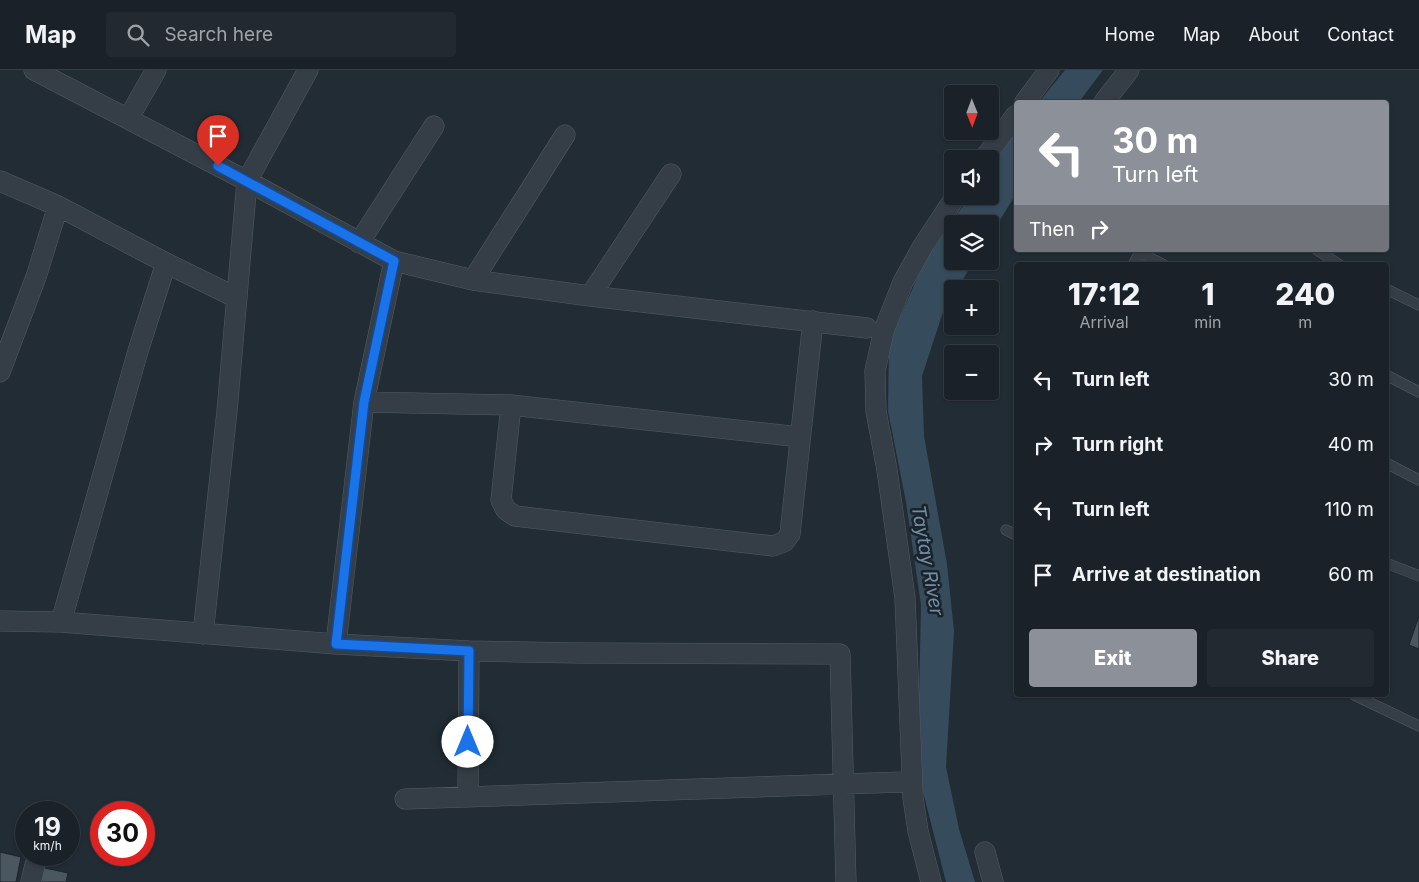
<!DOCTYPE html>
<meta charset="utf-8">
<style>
body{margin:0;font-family:Inter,sans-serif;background:#232930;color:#f1f3f6;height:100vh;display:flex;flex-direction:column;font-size:19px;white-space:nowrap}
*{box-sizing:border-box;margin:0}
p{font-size:16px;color:#9fa3a8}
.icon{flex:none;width:28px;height:28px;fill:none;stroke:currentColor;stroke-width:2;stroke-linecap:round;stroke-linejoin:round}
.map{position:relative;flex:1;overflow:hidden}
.sheet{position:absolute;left:1014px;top:192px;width:375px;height:435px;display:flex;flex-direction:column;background:#1a2128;border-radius:5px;box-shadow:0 1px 4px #0004,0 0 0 1px #383e45}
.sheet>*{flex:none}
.banner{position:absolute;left:1014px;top:30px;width:375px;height:152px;border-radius:5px;box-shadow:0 1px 4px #0004,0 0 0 1px #383e45;background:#8c9099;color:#fff;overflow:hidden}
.needle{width:32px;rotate:179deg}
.buttons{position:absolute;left:944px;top:15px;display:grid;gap:10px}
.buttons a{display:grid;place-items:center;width:55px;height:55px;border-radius:5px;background:#1a2128;box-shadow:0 1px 4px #0004,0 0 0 1px #383e45;font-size:25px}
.speed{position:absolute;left:15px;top:731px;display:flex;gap:10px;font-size:25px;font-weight:700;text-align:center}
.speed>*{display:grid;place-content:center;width:65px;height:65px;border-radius:50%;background:#1a2128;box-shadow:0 1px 4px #0004,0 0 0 1px #383e45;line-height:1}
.speed small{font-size:12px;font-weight:400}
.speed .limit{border:8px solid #d22;background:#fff;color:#111}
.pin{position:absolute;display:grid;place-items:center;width:42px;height:42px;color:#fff;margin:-51px -21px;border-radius:50% 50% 50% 0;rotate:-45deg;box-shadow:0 0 5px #0007}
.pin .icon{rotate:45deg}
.me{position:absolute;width:55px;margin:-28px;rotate:0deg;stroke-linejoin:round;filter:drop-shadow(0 0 4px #0008)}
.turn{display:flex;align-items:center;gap:18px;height:105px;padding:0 15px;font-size:22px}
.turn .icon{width:65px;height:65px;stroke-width:2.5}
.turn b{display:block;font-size:35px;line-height:42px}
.then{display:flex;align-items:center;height:48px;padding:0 15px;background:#0003;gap:10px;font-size:19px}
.eta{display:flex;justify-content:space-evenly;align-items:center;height:85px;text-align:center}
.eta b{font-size:30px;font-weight:800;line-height:35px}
.action{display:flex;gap:10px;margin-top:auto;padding:10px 15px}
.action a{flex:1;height:58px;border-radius:5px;background:#8c9099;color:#fff;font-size:20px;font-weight:800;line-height:58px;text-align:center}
.action a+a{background:#232930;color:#f1f3f6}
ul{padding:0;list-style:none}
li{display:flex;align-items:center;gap:15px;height:65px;padding:0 15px}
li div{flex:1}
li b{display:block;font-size:19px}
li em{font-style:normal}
header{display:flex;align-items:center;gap:30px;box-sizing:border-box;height:70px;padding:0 25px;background:#1a2128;border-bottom:1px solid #383e45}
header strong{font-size:24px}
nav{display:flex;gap:28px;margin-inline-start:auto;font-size:18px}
.search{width:350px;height:45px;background:#232930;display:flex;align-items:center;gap:12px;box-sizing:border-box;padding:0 18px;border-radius:5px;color:#9fa3a8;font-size:19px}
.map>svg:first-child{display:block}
.water{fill:#364b5b}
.building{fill:#4a5761;stroke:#1c252d}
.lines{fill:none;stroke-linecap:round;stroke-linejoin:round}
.service-casing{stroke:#525c64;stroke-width:11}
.minor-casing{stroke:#525c64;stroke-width:21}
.service{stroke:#353e46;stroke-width:10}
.minor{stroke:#353e46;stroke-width:20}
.route-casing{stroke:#114b97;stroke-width:12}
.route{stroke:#1a73e8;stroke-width:9}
.labels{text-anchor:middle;stroke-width:5;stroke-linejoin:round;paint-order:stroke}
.water-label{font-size:19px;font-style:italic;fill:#728ea4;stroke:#1a232b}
</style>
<header>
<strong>Map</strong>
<div class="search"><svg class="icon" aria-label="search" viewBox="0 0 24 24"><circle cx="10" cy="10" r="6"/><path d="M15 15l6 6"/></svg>Search here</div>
<nav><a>Home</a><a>Map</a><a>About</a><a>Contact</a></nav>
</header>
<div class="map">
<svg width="1419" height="812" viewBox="0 0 1419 812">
<rect width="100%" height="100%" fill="#222c35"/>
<!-- water -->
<path class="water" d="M1065,0H1103L1079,32H1039Z
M1016,60V124L990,166V154H952V191H974L957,219H952V226L943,242L922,306L924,366L947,494L954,561L946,697L959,759L975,812H946L922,718L919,629L921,535L906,432L888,341L889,273L924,192L970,126H990V98Z"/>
<!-- building -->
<path class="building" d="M1419,546V579L1409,575Z
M0,782L21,787L16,812H0Z
M40,797L68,803L66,812H36Z"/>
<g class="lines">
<!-- service casing -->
<g class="service-casing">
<path id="service" d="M1317,180L1340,195
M1139,182L1164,195
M1133,195L1141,180
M1386,219L1419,235
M1386,305L1419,322
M1386,393L1419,410
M1006,460L1016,465
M1386,493L1419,506
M1354,625L1419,656"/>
</g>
<!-- minor casing -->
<g class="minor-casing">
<path id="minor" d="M34,0L247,111L394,191L473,210L590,226L867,258
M1025,32L1049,0
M1104,32L1129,0
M128,49L156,0
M984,89L1016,45
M0,111L58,136L166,193L237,228
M359,173L434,56
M473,210L565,65
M590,226L671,104
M0,302L36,207L58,136
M364,332L511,335L800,367
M511,335L501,430L506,440L515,446L773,476L784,472L790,464L813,251
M0,551L61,552L336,574L469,581L579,583L840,584L846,812
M61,552L138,281L166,193
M203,564L227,341L247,111L308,0
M336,574L364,332L394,191
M468,727L469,581
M405,729L902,712
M985,782L993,812
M31,812L35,795
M931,812L918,761L913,728L905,528L887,400L876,341L875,301L884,260L903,212L923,176L956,126"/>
</g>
<!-- service -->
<use href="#service" class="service"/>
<!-- minor -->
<use href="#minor" class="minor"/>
</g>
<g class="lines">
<!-- route casing -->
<g class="route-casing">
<path id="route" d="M218,96L394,191L364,332L336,574L469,581L468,672"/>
</g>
<!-- route -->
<use href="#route" class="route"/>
</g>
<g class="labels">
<!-- water labels -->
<g class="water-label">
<text transform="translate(928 490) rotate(80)" y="7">Taytay River</text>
</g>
</g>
</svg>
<div class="buttons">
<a><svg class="needle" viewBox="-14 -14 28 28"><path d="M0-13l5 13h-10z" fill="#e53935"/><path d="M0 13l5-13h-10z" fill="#9fa3a8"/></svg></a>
<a><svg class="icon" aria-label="sound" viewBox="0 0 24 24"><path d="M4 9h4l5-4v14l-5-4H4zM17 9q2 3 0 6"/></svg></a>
<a><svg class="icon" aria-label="layers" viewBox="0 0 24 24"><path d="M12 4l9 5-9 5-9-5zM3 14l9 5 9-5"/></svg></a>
<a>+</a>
<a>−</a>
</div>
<div class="speed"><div>19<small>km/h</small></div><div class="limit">30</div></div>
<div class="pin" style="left:218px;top:96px;background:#d93025"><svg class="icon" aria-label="arrive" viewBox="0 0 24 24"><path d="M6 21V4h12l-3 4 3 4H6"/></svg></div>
<svg class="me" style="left:468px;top:672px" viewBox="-20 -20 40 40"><circle r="19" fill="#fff"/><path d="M0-13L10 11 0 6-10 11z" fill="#1a73e8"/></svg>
<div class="banner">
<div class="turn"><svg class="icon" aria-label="left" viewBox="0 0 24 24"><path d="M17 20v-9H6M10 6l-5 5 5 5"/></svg><div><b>30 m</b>Turn left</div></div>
<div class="then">Then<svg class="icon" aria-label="right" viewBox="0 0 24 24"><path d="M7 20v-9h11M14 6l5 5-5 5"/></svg></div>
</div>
<section class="sheet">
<div class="eta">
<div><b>17:12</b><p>Arrival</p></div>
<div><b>1</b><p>min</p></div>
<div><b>240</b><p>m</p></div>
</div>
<ul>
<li><svg class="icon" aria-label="left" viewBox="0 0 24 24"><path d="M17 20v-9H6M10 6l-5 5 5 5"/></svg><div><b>Turn left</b></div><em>30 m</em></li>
<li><svg class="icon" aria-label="right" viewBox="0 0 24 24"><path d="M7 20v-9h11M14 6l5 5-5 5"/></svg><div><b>Turn right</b></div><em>40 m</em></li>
<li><svg class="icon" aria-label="left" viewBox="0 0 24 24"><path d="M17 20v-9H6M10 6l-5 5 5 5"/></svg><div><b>Turn left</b></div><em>110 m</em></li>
<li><svg class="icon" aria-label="arrive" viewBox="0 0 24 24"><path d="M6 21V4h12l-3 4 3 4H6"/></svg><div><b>Arrive at destination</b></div><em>60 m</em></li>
</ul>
<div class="action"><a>Exit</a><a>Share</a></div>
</section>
</div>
